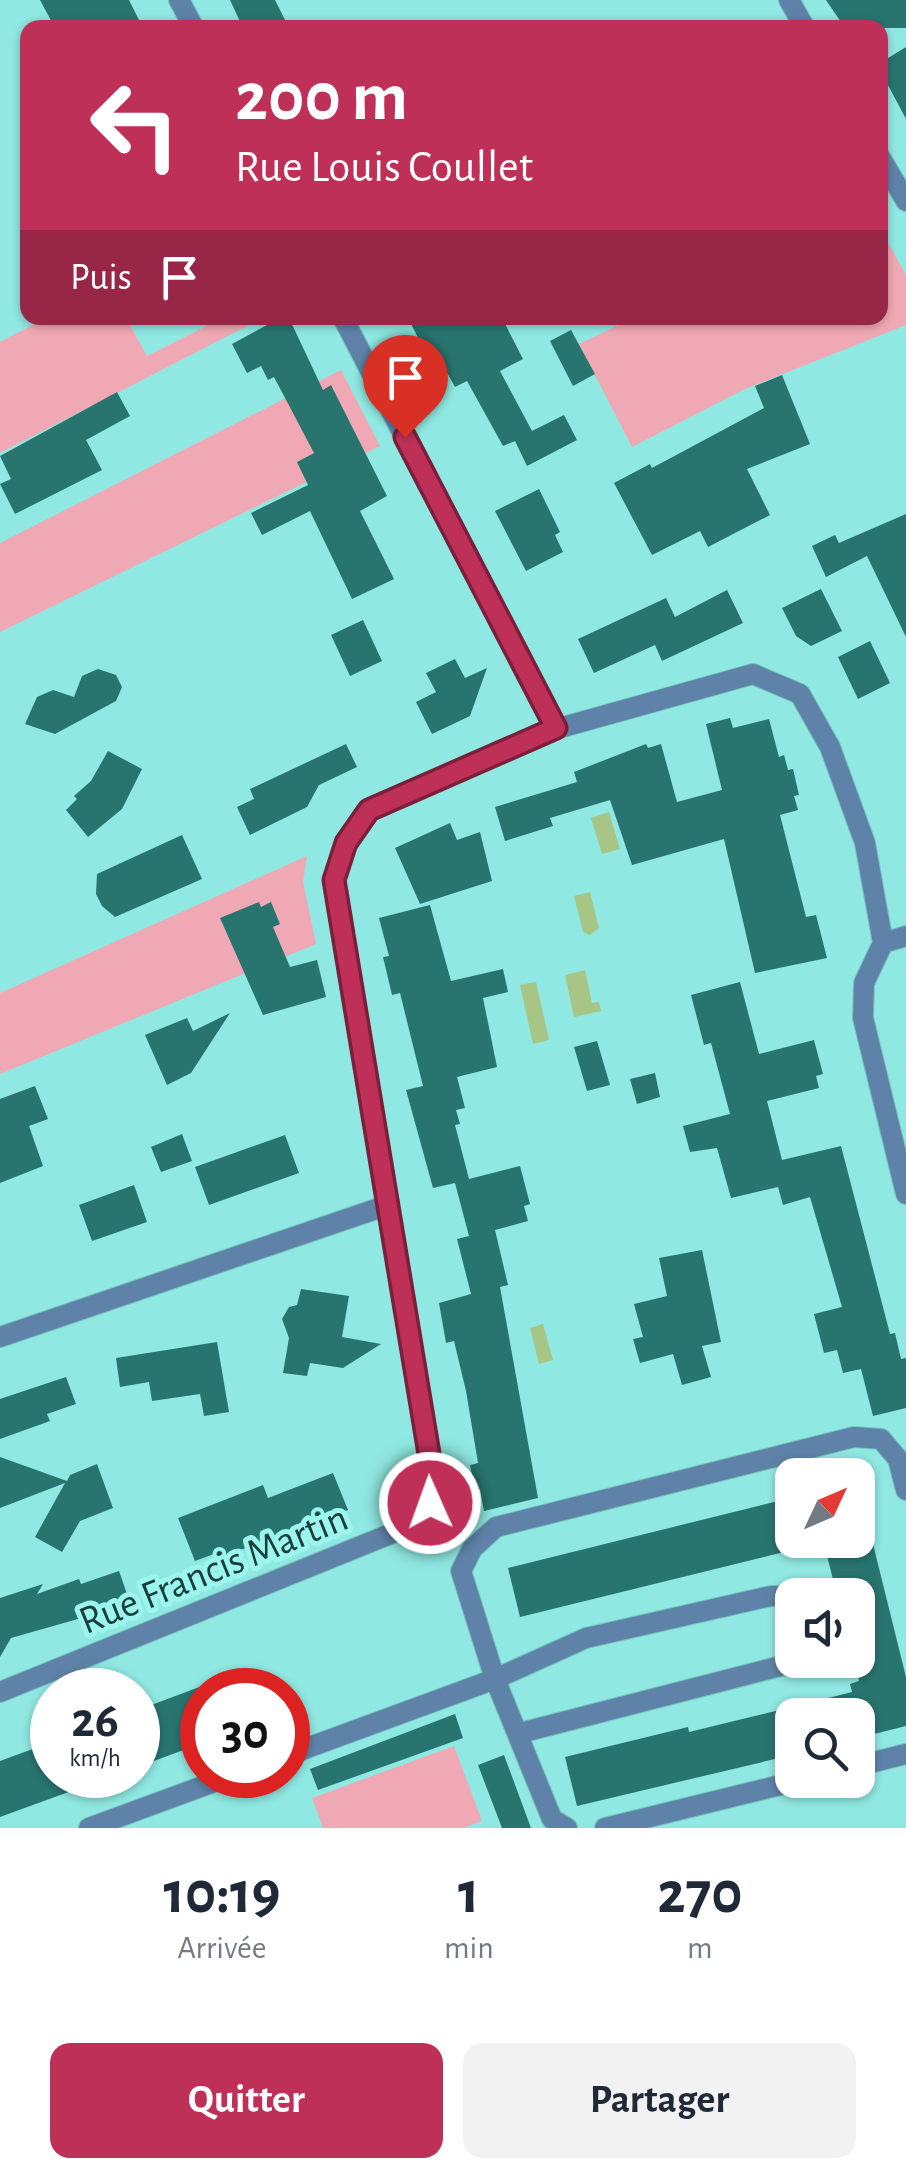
<!DOCTYPE html>
<html lang="fr">
<meta charset="utf-8">
<style>
body{margin:0;font-family:"Alegreya Sans",sans-serif;background:#f2f2f3;color:#1f2937;height:100vh;display:flex;flex-direction:column;font-size:38px;white-space:nowrap}
*{box-sizing:border-box;margin:0}
p{font-size:32px;color:#747a83}
.icon{flex:none;width:55px;height:55px;fill:none;stroke:currentColor;stroke-width:2;stroke-linecap:round;stroke-linejoin:round}
.map{position:relative;height:1828px;overflow:hidden}
.side{display:flex;flex-direction:column;background:#fff;flex:1}
.side>*{flex:none}
.guide{position:absolute;left:20px;top:20px;width:868px;height:305px;border-radius:20px;box-shadow:0 2px 8px #0004;background:#bf3059;color:#fff;overflow:hidden}
.needle{width:65px;rotate:46deg}
.fabs{position:absolute;left:775px;top:1458px;display:grid;gap:20px}
.fabs a{display:grid;place-items:center;width:100px;height:100px;border-radius:20px;background:#fff;box-shadow:0 2px 8px #0004;font-size:50px}
.speed{position:absolute;left:30px;top:1668px;display:flex;gap:20px;font-size:50px;font-weight:700;text-align:center}
.speed>*{display:grid;place-content:center;width:130px;height:130px;border-radius:50%;background:#fff;box-shadow:0 2px 8px #0004;line-height:1}
.speed small{font-size:25px;font-weight:400}
.speed .limit{border:15px solid #d22;background:#fff;color:#111}
.pin{position:absolute;display:grid;place-items:center;width:85px;height:85px;color:#fff;margin:-102px -42px;border-radius:50% 50% 50% 0;rotate:-45deg;box-shadow:0 0 10px #0007}
.pin .icon{rotate:45deg}
.me{position:absolute;width:110px;margin:-55px;rotate:358deg;stroke-linejoin:round;filter:drop-shadow(0 0 8px #0008)}
.turn{display:flex;align-items:center;gap:35px;height:210px;padding:0 50px;font-size:45px}
.turn .icon{width:130px;height:130px;stroke-width:2.5}
.turn b{display:block;font-size:70px;line-height:85px}
.then{display:flex;align-items:center;height:95px;padding:0 50px;background:#0003;gap:20px;font-size:38px}
.eta{display:flex;justify-content:space-evenly;align-items:center;height:170px;text-align:center}
.eta b{font-size:60px;font-weight:700;line-height:70px}
.button{display:flex;gap:20px;margin-top:auto;padding:20px 50px}
.button a{flex:1;height:115px;border-radius:20px;background:#bf3059;color:#fff;font-size:40px;font-weight:700;line-height:115px;text-align:center}
.button a+a{background:#f2f2f3;color:#1f2937}
.map>svg:first-child{display:block}
.green{fill:#f0a9b4}
.water{fill:#a7c685}
.building{fill:#287570}
.lines{fill:none;stroke-linecap:round;stroke-linejoin:round}
.street-casing{stroke:#75c3bd;stroke-width:22}
.street{stroke:#5f83a8;stroke-width:20}
.route-casing{stroke:#7c1f3a;stroke-width:25}
.route{stroke:#bf3059;stroke-width:18}
.labels{text-anchor:middle;stroke-width:10;stroke-linejoin:round;paint-order:stroke}
.street-label{font-size:40px;fill:#193f3c;stroke:#9df6ee}
</style>
<div class="map">
<svg width="906" height="1828" viewBox="0 0 906 1828">
<rect width="100%" height="100%" fill="#8fe8e1"/>
<!-- green -->
<path class="green" d="M880,228L906,275V325L745,389L632,447L579,344L633,318H880Z
M46,318H126L147,356L222,318H263L0,453V342Z
M341,370L380,446L0,632V543Z
M307,856L303,882L316,944L0,1074V993Z
M454,1746L482,1821L463,1828H323L312,1798Z"/>
<!-- water -->
<path class="water" d="M609,812L620,849L602,854L591,818Z
M590,892L599,928L590,935L583,932L574,896Z
M585,970L592,1003L599,1002L601,1011L574,1017L565,975Z
M536,982L549,1040L533,1044L520,985Z
M543,1324L553,1360L539,1364L530,1328Z"/>
<!-- building -->
<path class="building" d="M40,0H129L143,28H55Z
M230,0H275L289,28H243Z
M826,0H906V28H845Z
M906,47V119L880,70V63Z
M280,318H289L323,390L331,385L387,496L360,511L394,579L352,599L310,511L262,535L251,513L308,485L297,462L314,453L274,377L268,380L261,366L247,373L232,344Z
M408,318H502L523,359L500,371L532,431L564,415L577,440L527,466L515,441L503,446L467,381L455,387L445,369L436,373Z
M571,330L595,374L573,386L550,341Z
M782,375L810,444L747,469L770,515L708,547L700,531L652,555L614,483L650,464L652,468L764,408L755,386Z
M117,392L130,416L86,440L102,470L15,514L0,484L11,479L0,456Z
M539,489L560,532L555,535L563,552L526,571L495,511Z
M906,514V637L867,556L826,577L812,546L835,535L839,543Z
M821,589L842,631L811,646L796,636L782,608Z
M727,590L743,623L662,661L655,645L594,673L578,639L666,598L675,617Z
M363,620L382,661L350,676L331,635Z
M870,641L890,683L858,699L838,657Z
M455,659L465,678L487,668L470,716L432,734L416,702L436,692L426,673Z
M98,669L116,675L122,687L116,701L55,734L25,724L37,697L53,690L74,697L82,676Z
M730,718L733,728L769,719L779,757L784,755L788,770L793,769L799,795L794,796L798,810L780,815L806,917L816,915L827,958L755,973L724,839L632,865L610,800L550,818L553,826L505,841L495,807L577,782L574,772L646,744L648,748L661,744L677,802L722,790L706,724Z
M346,744L357,767L319,785L307,807L250,835L237,807L254,799L250,789Z
M108,751L142,769L122,809L88,837L66,810L77,799L74,796L91,781Z
M450,823L457,840L480,832L492,881L420,904L395,848Z
M182,835L202,879L115,917L102,906L96,894L97,874Z
M259,902L261,907L271,902L280,924L273,927L290,967L317,960L326,997L263,1015L220,918Z
M430,905L451,981L503,969L508,992L483,998L497,1067L457,1077L465,1108L456,1110L460,1124L455,1125L469,1179L520,1166L530,1204L524,1206L528,1221L495,1230L508,1285L500,1287L538,1498L484,1511L480,1489L475,1490L470,1465L478,1463L466,1391L454,1341L446,1343L439,1303L471,1294L457,1239L469,1236L455,1183L433,1188L406,1090L423,1086L400,993L392,995L383,957L389,956L379,918Z
M740,982L759,1054L814,1040L823,1074L816,1076L819,1088L767,1101L782,1160L841,1146L890,1334L895,1333L901,1359L906,1358V1408L873,1416L861,1369L843,1373L837,1350L824,1353L814,1314L842,1307L810,1197L783,1205L778,1187L731,1198L717,1148L690,1152L683,1126L730,1114L711,1043L704,1045L691,995Z
M230,1013L191,1073L167,1085L145,1035L187,1018L193,1031Z
M597,1041L610,1085L587,1091L574,1047Z
M655,1073L660,1097L637,1104L630,1079Z
M35,1086L48,1119L29,1126L43,1166L0,1183V1099Z
M182,1134L192,1161L161,1172L151,1147Z
M285,1135L299,1173L209,1205L195,1167Z
M134,1185L147,1222L92,1241L79,1205Z
M702,1250L721,1342L702,1346L711,1377L682,1385L673,1354L640,1363L633,1339L643,1337L634,1304L667,1296L659,1258Z
M301,1289L349,1296L342,1337L381,1344L343,1368L310,1363L307,1376L283,1373L289,1338L282,1319L289,1307L297,1305Z
M217,1342L229,1412L204,1416L200,1394L152,1401L149,1382L120,1387L116,1358Z
M66,1377L76,1404L47,1414L50,1421L0,1439V1399Z
M0,1457L67,1481L70,1475L97,1464L113,1508L80,1521L62,1552L35,1537L65,1483L0,1508Z
M333,1473L348,1510L216,1559L214,1554L195,1561L178,1518L263,1485L268,1498Z
M782,1500L783,1505L792,1502V1550L520,1617L508,1568Z
M823,1540H872L906,1677V1726L858,1738V1715H799L797,1706L852,1692L850,1684L859,1681L854,1660H858V1595H837Z
M119,1571L128,1597L92,1615L11,1638L0,1657V1598L43,1584L37,1594L79,1579L81,1584Z
M202,1686V1743L138,1767V1710Z
M792,1707V1755L577,1806L565,1757L688,1727L689,1732Z
M455,1714L463,1738L318,1790L310,1769Z
M52,1742V1775H107V1778L0,1817V1761Z
M504,1755L531,1828H502L478,1765Z"/>
<g class="lines">
<!-- street casing -->
<g class="street-casing">
<path id="street" d="M179,0L194,28
M789,0L805,28
M880,157L906,201
M343,318L556,729L753,674L800,694L830,747L865,843L883,943L906,936
M883,943L864,983L863,1018L906,1194
M0,1337L388,1205
M0,1692L420,1522L430,1503L433,1478L335,880L346,843L369,810L556,729
M520,1733L804,1660
M288,1755L495,1679L586,1638L771,1596H789L792,1599
M858,1766L906,1754
M89,1828L233,1775
M567,1828L552,1819L495,1679L461,1571L472,1549L496,1527L854,1437L881,1439L898,1459L906,1490
M605,1828L801,1780"/>
</g>
<!-- street -->
<use href="#street" class="street"/>
</g>
<g class="lines">
<!-- route casing -->
<g class="route-casing">
<path id="route" d="M405,437L556,728L369,810L346,843L334,880L433,1478L430,1503"/>
</g>
<!-- route -->
<use href="#route" class="route"/>
</g>
<g class="labels">
<!-- street labels -->
<g class="street-label">
<text transform="translate(213 1568) rotate(-22)" y="14">Rue Francis Martin</text>
</g>
</g>
</svg>
<div class="fabs">
<a><svg class="needle" viewBox="-14 -14 28 28"><path d="M0-13l5 13h-10z" fill="#e53935"/><path d="M0 13l5-13h-10z" fill="#747a83"/></svg></a>
<a><svg class="icon" aria-label="sound" viewBox="0 0 24 24"><path d="M4 9h4l5-4v14l-5-4H4zM17 9q2 3 0 6"/></svg></a>
<a><svg class="icon" aria-label="search" viewBox="0 0 24 24"><circle cx="10" cy="10" r="6"/><path d="M15 15l6 6"/></svg></a>
</div>
<div class="speed"><div>26<small>km/h</small></div><div class="limit">30</div></div>
<div class="pin" style="left:405px;top:437px;background:#d93025"><svg class="icon" aria-label="arrive" viewBox="0 0 24 24"><path d="M6 21V4h12l-3 4 3 4H6"/></svg></div>
<svg class="me" style="left:430px;top:1503px" viewBox="-20 -20 40 40"><circle r="17" fill="#bf3059" stroke="#fff" stroke-width="3"/><path d="M0-11L8 9 0 5-8 9z" fill="#fff"/></svg>
<div class="guide">
<div class="turn"><svg class="icon" aria-label="left" viewBox="0 0 24 24"><path d="M17 20v-9H6M10 6l-5 5 5 5"/></svg><div><b>200 m</b>Rue Louis Coullet</div></div>
<div class="then">Puis<svg class="icon" aria-label="arrive" viewBox="0 0 24 24"><path d="M6 21V4h12l-3 4 3 4H6"/></svg></div>
</div>
</div>
<section class="side">
<div class="eta">
<div><b>10:19</b><p>Arrivée</p></div>
<div><b>1</b><p>min</p></div>
<div><b>270</b><p>m</p></div>
</div>
<div class="button"><a>Quitter</a><a>Partager</a></div>
</section>
